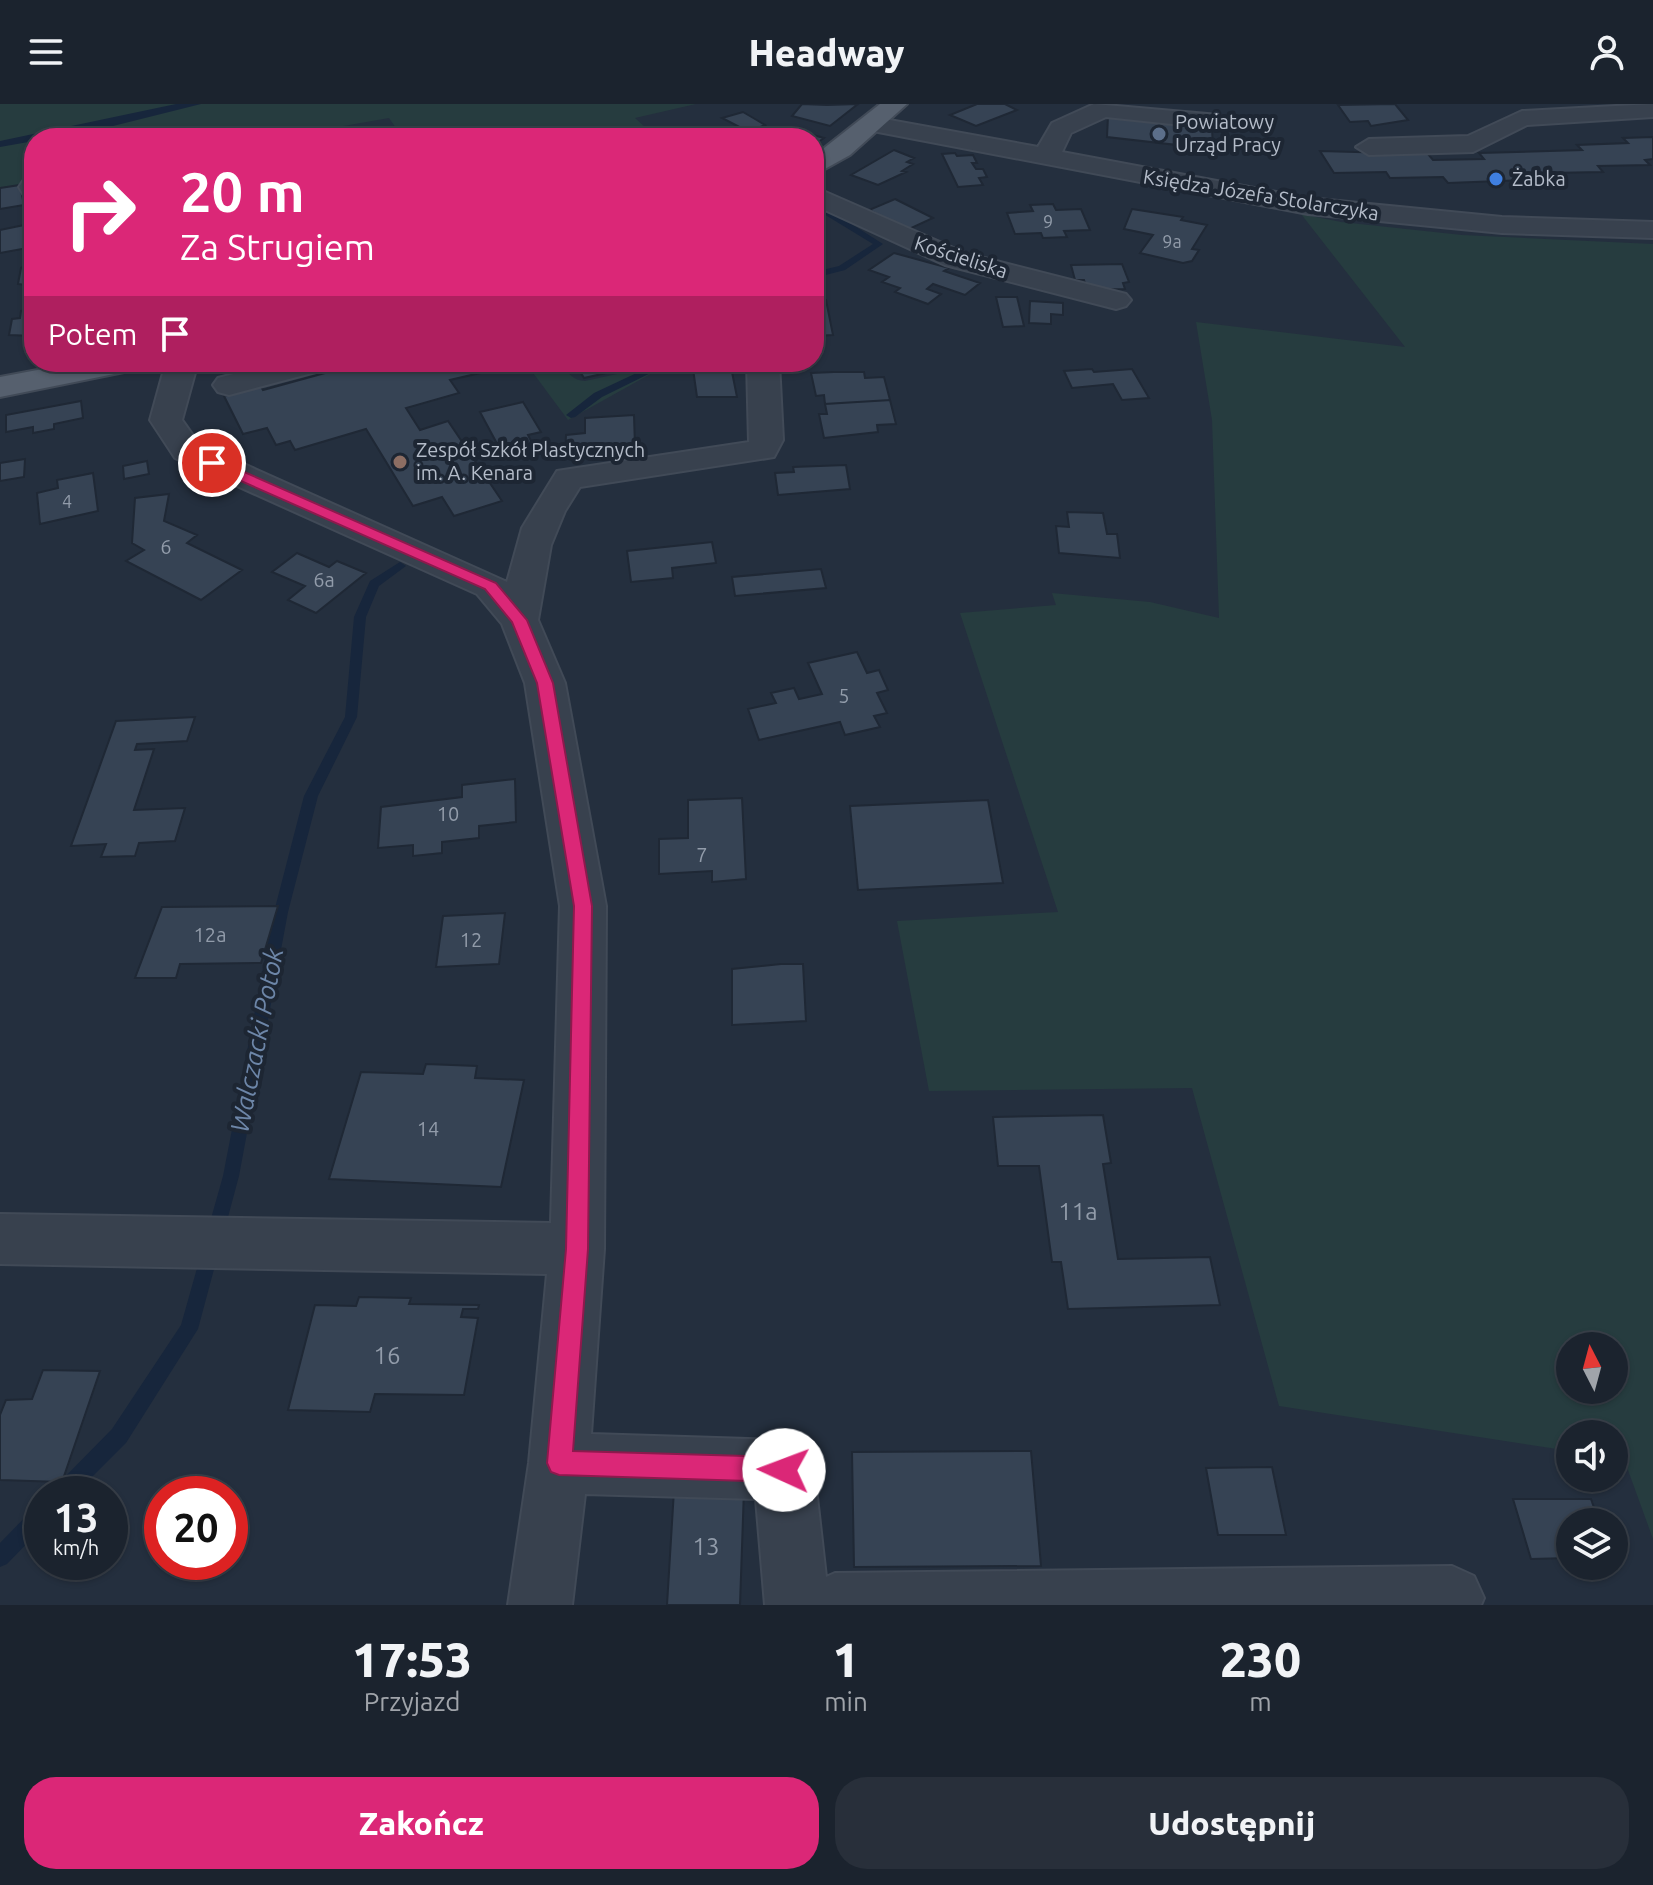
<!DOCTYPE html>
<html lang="pl">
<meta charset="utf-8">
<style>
body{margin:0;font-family:Ubuntu,sans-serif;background:#282f3a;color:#f1f3f6;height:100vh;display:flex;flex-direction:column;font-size:30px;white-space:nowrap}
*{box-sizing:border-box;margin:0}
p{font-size:26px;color:#a0a4aa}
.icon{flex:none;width:44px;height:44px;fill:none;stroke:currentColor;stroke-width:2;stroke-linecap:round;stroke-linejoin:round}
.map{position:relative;height:1501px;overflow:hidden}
.side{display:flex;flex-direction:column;background:#1b232e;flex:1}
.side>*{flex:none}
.banner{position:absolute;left:24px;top:24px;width:800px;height:244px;border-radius:32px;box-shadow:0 2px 6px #0004,0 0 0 2px #39404a;background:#db2777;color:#fff;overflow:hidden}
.needle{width:52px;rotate:354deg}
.tools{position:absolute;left:1556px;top:1228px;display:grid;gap:16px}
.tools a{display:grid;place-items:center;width:72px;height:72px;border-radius:50%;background:#1b232e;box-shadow:0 2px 6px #0004,0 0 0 2px #39404a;font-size:40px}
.speed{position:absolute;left:24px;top:1372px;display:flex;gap:16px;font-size:40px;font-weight:700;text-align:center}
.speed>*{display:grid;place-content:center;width:104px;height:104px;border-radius:50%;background:#1b232e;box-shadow:0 2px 6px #0004,0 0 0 2px #39404a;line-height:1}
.speed small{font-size:20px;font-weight:400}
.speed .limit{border:12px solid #d22;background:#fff;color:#111}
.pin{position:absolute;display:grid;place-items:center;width:68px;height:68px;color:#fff;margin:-34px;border:4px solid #fff;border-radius:50%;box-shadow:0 2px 8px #0007}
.me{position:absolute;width:88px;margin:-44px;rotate:272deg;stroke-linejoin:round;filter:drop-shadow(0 0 6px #0008)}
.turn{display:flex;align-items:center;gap:28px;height:168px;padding:0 24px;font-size:36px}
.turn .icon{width:104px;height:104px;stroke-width:2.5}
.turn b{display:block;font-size:56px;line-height:68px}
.then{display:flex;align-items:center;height:76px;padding:0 24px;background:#0003;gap:16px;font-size:30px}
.eta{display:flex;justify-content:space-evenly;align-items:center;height:136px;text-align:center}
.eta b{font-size:48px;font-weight:800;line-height:56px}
.cta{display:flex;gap:16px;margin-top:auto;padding:16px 24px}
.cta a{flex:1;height:92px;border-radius:32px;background:#db2777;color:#fff;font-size:32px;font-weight:800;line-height:92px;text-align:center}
.cta a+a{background:#282f3a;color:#f1f3f6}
header{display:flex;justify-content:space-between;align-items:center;height:104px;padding:0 24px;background:#1b232e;font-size:36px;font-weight:800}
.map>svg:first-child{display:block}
.green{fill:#263c3f;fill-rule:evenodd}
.water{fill:#17263c}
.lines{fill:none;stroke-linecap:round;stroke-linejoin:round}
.stream{fill:#17263c;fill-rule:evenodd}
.building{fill:#364354;stroke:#1f2835;stroke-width:2}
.minor-casing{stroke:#414a57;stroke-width:4}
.major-casing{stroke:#414a57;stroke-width:4}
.minor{fill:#38414e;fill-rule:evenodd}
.major{fill:#56606e;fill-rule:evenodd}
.route{fill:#db2777;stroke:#8e194d;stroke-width:2}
.service-dot{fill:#5c6f8a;stroke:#1d2633;stroke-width:3}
.shop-dot{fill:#3f7fe0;stroke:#1d2633;stroke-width:3}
.education-dot{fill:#8d6e63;stroke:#1d2633;stroke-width:3}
.labels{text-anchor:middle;stroke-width:8;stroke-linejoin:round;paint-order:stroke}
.far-number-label{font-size:18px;fill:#929caa}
.far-poi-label{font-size:20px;fill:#b4bcc9;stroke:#1d2633;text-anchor:start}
.far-street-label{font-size:20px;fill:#b4bcc9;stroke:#1d2633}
.number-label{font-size:20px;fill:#929caa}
.near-number-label{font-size:24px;fill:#929caa}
.water-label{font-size:26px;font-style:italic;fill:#6d86a8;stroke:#1d2633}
</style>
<header><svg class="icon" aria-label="menu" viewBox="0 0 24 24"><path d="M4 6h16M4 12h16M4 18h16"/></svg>Headway<svg class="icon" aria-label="person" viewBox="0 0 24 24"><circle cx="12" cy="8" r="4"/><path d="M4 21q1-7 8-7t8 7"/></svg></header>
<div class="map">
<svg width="1653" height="1501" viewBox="0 0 1653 1501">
<rect width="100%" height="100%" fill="#242f3e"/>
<!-- green -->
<path class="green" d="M0,0H696L635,14L657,34H403L389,14L321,26L307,34H34V78L0,84Z
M1301,110L1341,118L1462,131L1653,140V1435L1624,1355L1614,1354V1330H1570V1347L1279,1302L1192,984L929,987L897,817L1058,808L960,509L1056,501L1052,489L1150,498L1219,514L1212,316L1196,218L1405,243ZM1614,1242V1286H1570V1242Z
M525,258H560C566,268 574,277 585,277L672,258L568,316Z"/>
<!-- water -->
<path class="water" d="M176,0H201L113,22L34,34V37L0,43V37Z"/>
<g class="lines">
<!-- stream -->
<path class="stream" d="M814,97L817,98L883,140L845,166L814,174V168L839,162L873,140L814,104Z
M660,258H673L602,293L575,313L571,314L566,311L594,289Z
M400,458L406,462L379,482L366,513L357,613L318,692L288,808L239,1072L198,1225L126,1339L75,1390H52L55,1383L112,1325L181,1221L223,1072L274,808L304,692L345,613L354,513L370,477Z
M42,1400V1424L7,1460L0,1463V1439L35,1403Z"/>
</g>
<!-- building -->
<path class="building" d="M802,0L827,1L858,0L830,22L792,12Z
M977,0H1005L1017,6L976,22L950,11Z
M1395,0L1408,16L1371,22L1368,17L1350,18L1338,1Z
M743,8L755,15L765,21L749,28L722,14Z
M1108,12L1212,24L1213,45L1107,33Z
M783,23L824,34L814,41V34H766Z
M1653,33V55L1645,56L1650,61L1598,62L1603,68L1550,69L1556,75L1448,79L1443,73L1390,74L1386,68L1334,69L1320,47L1428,50L1433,56L1484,55L1479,49L1582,46L1577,41L1628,39L1623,34Z
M894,46L914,54L907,58L913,60L902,67L906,68L878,81L851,71Z
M955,49L957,52L973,51L977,59H972L976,65H983L987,73L979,74L983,81L958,83L942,50Z
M20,81L24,101L0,105V84Z
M895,95L933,114L907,126L869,106Z
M1053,100L1056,106L1081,105L1090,126L1064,127L1067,133L1043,134L1041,129L1015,130L1007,109L1033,107L1030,101Z
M1132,105L1183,113L1181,116L1207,121L1192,145L1199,146L1192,157L1183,159L1140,149L1153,131L1124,125Z
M29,120L33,143L0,149V126Z
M894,149L949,164L944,167L980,179L965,191L933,180L927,185L941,190L928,200L895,188L900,184L882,178L889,173L869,166Z
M34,157V182L18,180L21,164Z
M1122,160L1129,178L1123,179L1125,185L1087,186L1084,176H1075L1071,161Z
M996,193H1017L1024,222L1003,223Z
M826,196L833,231L814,232V197Z
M1030,197L1063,199V211L1051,210V220L1029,219Z
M34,205V232L9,231L12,215L20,214L21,207Z
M365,258H487L493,266L450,276L459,289L406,304L420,326L448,317L502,397L454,412L442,393L413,402L366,325L295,346L290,337L276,341L267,324L243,330L224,292L260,281L263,286Z
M574,258H624L628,264L584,274Z
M692,258H722L723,263H731L737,293H697Z
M1092,265L1094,268L1132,265L1149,294L1122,296L1113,280L1072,284L1064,267Z
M834,268H864L865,274L884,273L890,296L825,300L824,291L816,292L811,269Z
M890,296L896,320L877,321L878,328L824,334L819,310H827L825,300Z
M81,297L83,314L54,320V325L33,329V323L6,328V311Z
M523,298L541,328L528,331L532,339L501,347L480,308Z
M634,311L635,343L609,345V350L565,352L566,331L585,329V314Z
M25,355L24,373L0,377V359Z
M147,357L149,370L124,375L123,362Z
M846,361L850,385L778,391L775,369L794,368L793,363Z
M93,369L98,407L40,420L37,389L58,384L57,376Z
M169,390L164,417L197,431L187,439L242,466L201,496L126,457L144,446L132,439L135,394Z
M1067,408L1103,409L1107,430H1117L1120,454L1059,449L1056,422L1069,423Z
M712,438L716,459L672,464L673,474L631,478L627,447Z
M297,449L329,463L337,457L366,469L316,509L288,496L305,482L272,468Z
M821,465L826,484L735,492L732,473Z
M857,548L867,569L879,566L888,586L877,589L887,609L874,612L880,623L845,631L840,618L759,636L748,605L776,599L771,589L794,584L799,595L822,590L808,559Z
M195,613L187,637L137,640L135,646L154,645L134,706L185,704L175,737L139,739L135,752L101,753L106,740L71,742L116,617Z
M515,675L516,718L479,722V734L442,738V749L413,752V741L378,744L381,703L462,693V681Z
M742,694L746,775L712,778V767L659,770V735L688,734V696Z
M988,696L1003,779L858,786L850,702Z
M278,802L261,859L180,860L176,874H135L162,803Z
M505,809L499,860L436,863L443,812Z
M781,860H803L806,917L732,921V865Z
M426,960L477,962L475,974L524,976L501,1083L329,1075L361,968L423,970Z
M1103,1011L1111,1059L1103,1060L1118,1155L1210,1153L1220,1201L1068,1205L1061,1158H1052L1039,1062H998L993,1013Z
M359,1193L411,1194L409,1200L479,1201L478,1205H463L461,1213L478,1214L464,1291L375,1290L370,1308L288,1306L315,1201L356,1202Z
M43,1266L100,1267L62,1378L0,1376V1311L6,1296L32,1295Z
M1031,1347L1041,1462L854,1463L852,1348Z
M1272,1363L1286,1431H1218L1206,1364Z
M744,1385L740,1501H667L674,1386Z
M1513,1395H1591L1599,1418H1570V1454L1531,1455Z"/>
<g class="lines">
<!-- minor casing -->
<g class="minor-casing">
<path id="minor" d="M1094,0L1219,11L1231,18L1219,25L1106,13L1071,29L1062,48L1308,94L1502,113L1653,118V134L1502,129L1308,110L873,27L861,20L873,13L1038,43L1052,19Z
M1653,0V13L1527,21L1473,48L1369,51L1356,43L1369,35L1468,32L1522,7Z
M34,76V95L25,93L19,83L23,77Z
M814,83L965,149L1126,190L1131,196L1126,202L1116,205L945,161L814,101Z
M166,258H198L182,316L199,340L507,478L522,424L557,367L749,338L747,258H779L783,336L774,353L580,383L565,407L551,441L538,516L565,579L606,802L604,1145L591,1330L784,1336L805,1345L814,1366L826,1473L835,1469L1452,1462L1474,1472L1484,1494L1481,1501H765L756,1395L585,1390L572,1501H508L529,1359L547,1170L0,1160V1110L551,1119L560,802L525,579L502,520L477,490L175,354L150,316Z
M280,258H332L327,265L229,291L218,288L213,281L218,274Z"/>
</g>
<!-- major casing -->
<g class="major-casing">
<path id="major" d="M880,0H907L850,51L814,71V52Z
M80,258H145L140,265L129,267L0,293V273Z"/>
</g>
<!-- minor -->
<use href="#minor" class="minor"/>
<!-- major -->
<use href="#major" class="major"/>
</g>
<!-- route -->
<path class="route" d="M207,356H217L496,479L527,516L553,579L592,802L588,1145L573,1347L784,1353L793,1357L797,1366L793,1375L784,1378L559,1371L551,1368L547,1359L566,1145L574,802L537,579L512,518L485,485L207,362Z"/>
<!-- markers -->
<circle class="service-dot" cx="1159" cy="30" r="8"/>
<circle class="shop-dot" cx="1496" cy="75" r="8"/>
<circle class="education-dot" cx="400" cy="358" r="8"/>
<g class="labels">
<!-- far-number labels -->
<g class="far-number-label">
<text x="1048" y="124">9</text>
<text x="1172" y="144">9a</text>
<text x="67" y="404">4</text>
</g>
<!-- far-poi labels -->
<g class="far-poi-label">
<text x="1175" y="25">Powiatowy<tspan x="1175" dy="23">Urząd Pracy</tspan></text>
<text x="1512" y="82">Żabka</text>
<text x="416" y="353">Zespół Szkół Plastycznych<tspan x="416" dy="23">im. A. Kenara</tspan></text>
</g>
<!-- far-street labels -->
<g class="far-street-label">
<text transform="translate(1261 91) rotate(9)" y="7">Księdza Józefa Stolarczyka</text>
<text transform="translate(961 153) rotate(18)" y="7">Kościeliska</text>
</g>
<!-- number labels -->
<g class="number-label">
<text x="166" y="450">6</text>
<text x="324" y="483">6a</text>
<text x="844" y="599">5</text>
<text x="448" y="717">10</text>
<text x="702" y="758">7</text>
<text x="210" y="838">12a</text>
<text x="471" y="843">12</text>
<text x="428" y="1032">14</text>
</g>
<!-- near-number labels -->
<g class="near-number-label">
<text x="1078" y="1116">11a</text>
<text x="387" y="1260">16</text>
<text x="706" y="1451">13</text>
</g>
<!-- water labels -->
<g class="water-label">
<text transform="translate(257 936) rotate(-79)" y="9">Walczacki Potok</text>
</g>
</g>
</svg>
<div class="tools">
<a><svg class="needle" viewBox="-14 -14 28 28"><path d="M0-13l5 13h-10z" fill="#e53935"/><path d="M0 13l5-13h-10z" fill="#a0a4aa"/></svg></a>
<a><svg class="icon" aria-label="sound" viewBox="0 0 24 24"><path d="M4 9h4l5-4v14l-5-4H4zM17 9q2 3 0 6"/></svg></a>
<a><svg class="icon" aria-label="layers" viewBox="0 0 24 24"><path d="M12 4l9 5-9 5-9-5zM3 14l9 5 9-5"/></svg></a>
</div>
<div class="speed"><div>13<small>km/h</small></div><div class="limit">20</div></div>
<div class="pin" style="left:212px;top:359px;background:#d93025"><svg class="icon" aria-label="arrive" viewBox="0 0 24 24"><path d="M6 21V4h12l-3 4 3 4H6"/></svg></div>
<svg class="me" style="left:784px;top:1366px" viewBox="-20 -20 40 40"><circle r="19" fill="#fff"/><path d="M0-13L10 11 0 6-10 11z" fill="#db2777"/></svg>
<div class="banner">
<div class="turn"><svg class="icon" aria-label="right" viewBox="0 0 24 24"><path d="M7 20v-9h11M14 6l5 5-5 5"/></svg><div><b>20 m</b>Za Strugiem</div></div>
<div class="then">Potem<svg class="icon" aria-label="arrive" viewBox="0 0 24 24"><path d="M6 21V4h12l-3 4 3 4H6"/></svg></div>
</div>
</div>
<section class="side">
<div class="eta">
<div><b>17:53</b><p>Przyjazd</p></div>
<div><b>1</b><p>min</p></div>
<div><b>230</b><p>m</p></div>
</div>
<div class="cta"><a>Zakończ</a><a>Udostępnij</a></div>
</section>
